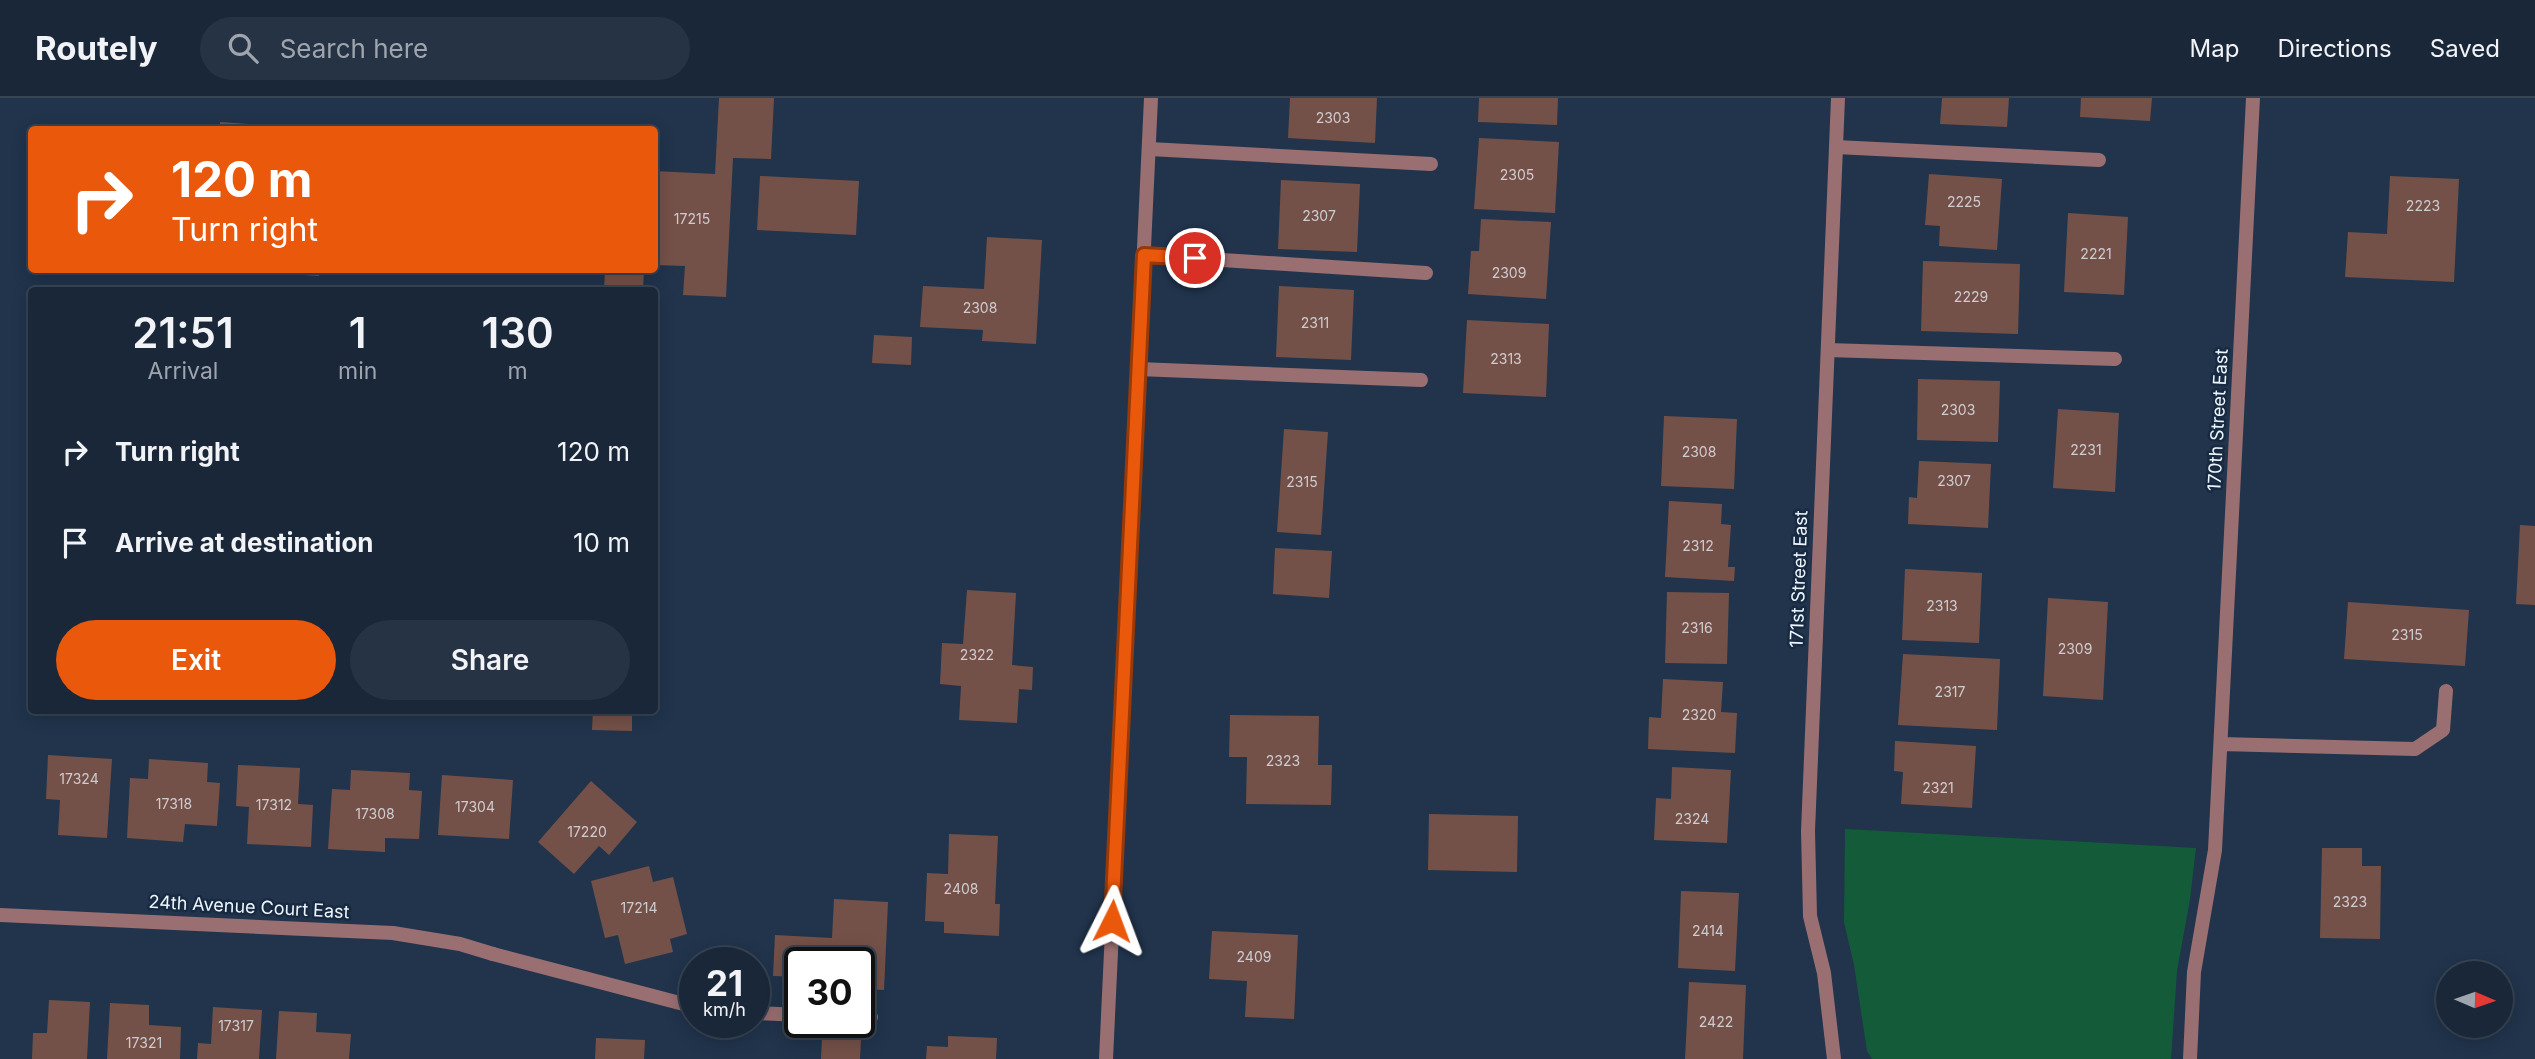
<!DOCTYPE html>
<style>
body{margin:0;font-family:Inter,sans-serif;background:#263344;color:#f1f3f6;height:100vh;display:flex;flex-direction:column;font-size:26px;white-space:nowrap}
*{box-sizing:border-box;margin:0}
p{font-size:23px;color:#9fa5ae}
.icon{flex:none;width:38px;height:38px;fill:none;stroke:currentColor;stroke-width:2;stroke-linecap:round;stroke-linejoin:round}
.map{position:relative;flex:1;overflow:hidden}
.sheet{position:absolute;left:28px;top:189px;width:630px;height:427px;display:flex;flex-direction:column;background:#192739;border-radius:7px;box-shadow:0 4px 18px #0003,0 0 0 2px #374453}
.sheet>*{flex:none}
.banner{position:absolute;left:28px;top:28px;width:630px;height:147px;border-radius:7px;box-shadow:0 4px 18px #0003,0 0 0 2px #374453;background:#ea580c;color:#fff;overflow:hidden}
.needle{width:46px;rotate:92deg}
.controls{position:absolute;left:2436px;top:863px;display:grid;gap:14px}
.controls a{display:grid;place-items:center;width:77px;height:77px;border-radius:50%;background:#192739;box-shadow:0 4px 18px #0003,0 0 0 2px #374453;font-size:35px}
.speed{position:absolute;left:679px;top:849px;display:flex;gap:14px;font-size:35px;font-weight:700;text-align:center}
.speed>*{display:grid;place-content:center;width:91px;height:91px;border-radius:50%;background:#192739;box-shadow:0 4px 18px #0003,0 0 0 2px #374453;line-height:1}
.speed small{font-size:18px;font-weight:400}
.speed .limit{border:4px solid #111;border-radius:10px;background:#fff;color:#111}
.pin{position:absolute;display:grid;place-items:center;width:60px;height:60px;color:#fff;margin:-30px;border:4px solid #fff;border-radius:50%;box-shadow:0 2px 7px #0007}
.me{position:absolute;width:77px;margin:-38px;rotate:3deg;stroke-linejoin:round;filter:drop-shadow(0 0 5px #0008)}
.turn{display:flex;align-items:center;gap:24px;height:147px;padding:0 28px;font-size:32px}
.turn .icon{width:91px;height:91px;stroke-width:2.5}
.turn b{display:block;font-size:49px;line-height:60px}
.eta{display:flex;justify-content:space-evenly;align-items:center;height:119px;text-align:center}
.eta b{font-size:42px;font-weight:600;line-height:49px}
.primary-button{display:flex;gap:14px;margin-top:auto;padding:14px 28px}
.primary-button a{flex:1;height:80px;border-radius:42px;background:#ea580c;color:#fff;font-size:28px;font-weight:600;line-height:80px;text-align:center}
.primary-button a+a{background:#263344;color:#f1f3f6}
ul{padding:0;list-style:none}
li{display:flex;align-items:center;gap:21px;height:91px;padding:0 28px}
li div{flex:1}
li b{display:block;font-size:26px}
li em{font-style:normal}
header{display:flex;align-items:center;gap:42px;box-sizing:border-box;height:98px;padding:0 35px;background:#192739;border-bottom:2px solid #374453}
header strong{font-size:33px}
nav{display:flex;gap:38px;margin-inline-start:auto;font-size:24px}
.search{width:490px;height:63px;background:#263344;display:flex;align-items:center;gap:18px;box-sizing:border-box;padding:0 24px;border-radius:38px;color:#9fa5ae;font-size:26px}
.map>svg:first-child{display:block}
.green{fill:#145b3a}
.building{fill:#745148}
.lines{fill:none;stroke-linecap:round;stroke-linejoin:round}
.service{stroke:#9a6f72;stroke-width:14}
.minor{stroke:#9a6f72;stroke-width:14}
.route-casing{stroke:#983908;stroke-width:18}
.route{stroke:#ea580c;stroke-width:12}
.labels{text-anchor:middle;stroke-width:5;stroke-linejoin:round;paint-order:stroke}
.number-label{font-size:14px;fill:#cfccd0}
.street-label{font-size:18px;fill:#edf5fe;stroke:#182a41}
</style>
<header>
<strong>Routely</strong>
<div class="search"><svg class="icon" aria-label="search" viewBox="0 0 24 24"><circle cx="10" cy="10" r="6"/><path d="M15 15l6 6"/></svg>Search here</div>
<nav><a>Map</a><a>Directions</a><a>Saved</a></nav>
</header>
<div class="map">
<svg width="2535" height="961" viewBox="0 0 2535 961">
<rect width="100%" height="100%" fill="#21344c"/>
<!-- green -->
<path class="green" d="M1845,731L2196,750L2190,801L2177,873L2171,961H1872L1867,953L1854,867L1844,824Z"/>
<!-- building -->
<path class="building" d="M719,0H774L771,61L733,60L726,199L683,197L685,168L654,167V73L715,76Z
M1290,0H1377L1375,45L1288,40Z
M1479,0H1558L1557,27L1478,24Z
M1942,0H2009L2007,29L1940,26Z
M2081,0H2152L2150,23L2080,19Z
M220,24L263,27V32H220Z
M1479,40L1559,44L1555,115L1474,111Z
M1929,76L2002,81L1997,152L1939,148L1940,128L1925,127Z
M760,78L859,83L856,137L757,132Z
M2390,78L2459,81L2454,184L2345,179L2348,134L2387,136Z
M1281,82L1360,86L1357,154L1278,151Z
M2068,115L2128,119L2124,197L2064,194Z
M1481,121L1551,124L1546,201L1468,196L1471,153H1479Z
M987,139L1042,142L1036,246L982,243L983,232L920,229L923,188L984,191Z
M1923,163L2020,166L2018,236L1921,233Z
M270,172H319V178L270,175Z
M605,172H644L643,192H604Z
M1279,188L1354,192L1351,262L1276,259Z
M1467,222L1549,226L1546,299L1463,295Z
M874,237L912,239L911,267L872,265Z
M1918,281L2000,283L1998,344L1917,342Z
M2058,311L2119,315L2115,394L2053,390Z
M1664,318L1737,321L1734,391L1661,388Z
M1284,331L1328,334L1321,437L1277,434Z
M1919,363L1991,366L1988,430L1908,426L1909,399L1917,400Z
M1669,403L1722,406L1721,426L1731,427L1728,469H1735L1734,483L1665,479Z
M2520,427L2535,428V507L2516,506Z
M1275,450L1332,453L1329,500L1273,496Z
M1905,471L1982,475L1979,545L1902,542Z
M967,492L1016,495L1012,567L1033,569L1032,592L1019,591L1017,625L959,622L961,588L940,586L942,545L963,546Z
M1667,494L1729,495L1727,566L1665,565Z
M2048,500L2108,504L2103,602L2043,598Z
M2348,504L2469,512L2465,568L2344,561Z
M1903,556L2000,561L1997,632L1898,627Z
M1663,581L1723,584L1721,614L1737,615L1735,655L1648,651L1649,619L1661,620Z
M593,612H632V633L592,632Z
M1230,617L1319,618L1318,667H1332L1331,707L1246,706L1247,659H1229Z
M1895,643L1976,648L1972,710L1901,706L1903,674L1894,673Z
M48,657L112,661L107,740L58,737L60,702L46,701Z
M149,661L208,665L207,684L220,685L217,728L185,726L183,744L127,740L130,680L148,681Z
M238,667L300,670L298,706L313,707L311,749L247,746L249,709L236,708Z
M1672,669L1731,672L1727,745L1654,742L1656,700L1671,701Z
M351,672L410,675L409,692L422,693L419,741L385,740V754L328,751L332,691L350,692Z
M442,677L513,682L509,741L438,737Z
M591,683L637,724L609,757L599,748L574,776L538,744Z
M1429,716L1518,718L1517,774L1428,772Z
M949,736L998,738L995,806H1000L999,838L944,835V824L925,823L927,775L948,776Z
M2322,750H2362V768H2381L2380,841L2320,840Z
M649,768L653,784L673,779L687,836L670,841L673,854L625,866L618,837L605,840L591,783Z
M1681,793L1739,795L1735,873L1678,870Z
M834,801L888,804L884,892L859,891V864H800V879L773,878L775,837L832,840Z
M1212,833L1298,837L1294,921L1245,919L1247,883L1209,881Z
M1689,884L1746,887L1743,961H1685Z
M49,902L90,904L87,961H32L33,935H47Z
M110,905L149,907V927L181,929L180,961H107Z
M213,909L262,912L259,961H197L198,945L211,946Z
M279,913L317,915L316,934L351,936L349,961H276Z
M948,938L997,940L996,961H926L927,948L948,949Z
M822,939L861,941L860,961H821Z
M596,940L645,942L644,961H595Z"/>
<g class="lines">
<!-- service -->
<path class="service" d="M1836,49L2099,62
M1149,51L1431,66
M1144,157L1426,175
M1828,252L2115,261
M1138,271L1421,282
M493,856L695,909
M754,915L800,917
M859,919H871"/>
<!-- minor -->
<path class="minor" d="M2221,646L2415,651L2443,632L2446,593
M0,817L393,835L460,846L493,856
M1106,961L1151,0
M1834,961L1824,875L1810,818L1808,733L1838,0
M2190,961L2194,874L2215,752L2253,0"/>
</g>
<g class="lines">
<!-- route casing -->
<g class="route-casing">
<path id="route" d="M1112,823L1144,157L1195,160"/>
</g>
<!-- route -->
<use href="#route" class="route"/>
</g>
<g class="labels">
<!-- number labels -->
<g class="number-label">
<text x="1333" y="25">2303</text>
<text x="1517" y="82">2305</text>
<text x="1964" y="109">2225</text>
<text x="2423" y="113">2223</text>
<text x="1319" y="123">2307</text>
<text x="692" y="126">17215</text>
<text x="2096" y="161">2221</text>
<text x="1509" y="180">2309</text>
<text x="1971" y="204">2229</text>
<text x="980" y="215">2308</text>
<text x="1315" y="230">2311</text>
<text x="1506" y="266">2313</text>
<text x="1958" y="317">2303</text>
<text x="2086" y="357">2231</text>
<text x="1699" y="359">2308</text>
<text x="1954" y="388">2307</text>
<text x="1302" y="389">2315</text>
<text x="1698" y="453">2312</text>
<text x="1942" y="513">2313</text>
<text x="1697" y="535">2316</text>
<text x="2407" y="542">2315</text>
<text x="2075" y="556">2309</text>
<text x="977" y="562">2322</text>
<text x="1950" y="599">2317</text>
<text x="1699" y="622">2320</text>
<text x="1283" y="668">2323</text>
<text x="79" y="686">17324</text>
<text x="1938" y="695">2321</text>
<text x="174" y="711">17318</text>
<text x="274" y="712">17312</text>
<text x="475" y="714">17304</text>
<text x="375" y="721">17308</text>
<text x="1692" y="726">2324</text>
<text x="587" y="739">17220</text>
<text x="961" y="796">2408</text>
<text x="2350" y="809">2323</text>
<text x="639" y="815">17214</text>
<text x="1708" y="838">2414</text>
<text x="1254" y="864">2409</text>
<text x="1716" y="929">2422</text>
<text x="236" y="933">17317</text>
<text x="144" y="950">17321</text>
</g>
<!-- street labels -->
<g class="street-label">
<text transform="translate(2218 322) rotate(-87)" y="6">170th Street East</text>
<text transform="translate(1799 481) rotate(-88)" y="6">171st Street East</text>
<text transform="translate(249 809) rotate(3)" y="6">24th Avenue Court East</text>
</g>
</g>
</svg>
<div class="controls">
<a><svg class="needle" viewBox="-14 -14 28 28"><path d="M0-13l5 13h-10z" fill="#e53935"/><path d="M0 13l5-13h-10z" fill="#9fa5ae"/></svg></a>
</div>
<div class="speed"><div>21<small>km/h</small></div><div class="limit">30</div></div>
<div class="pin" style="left:1195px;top:160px;background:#d93025"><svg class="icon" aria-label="arrive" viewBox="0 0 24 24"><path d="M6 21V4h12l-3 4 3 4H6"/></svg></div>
<svg class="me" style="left:1112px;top:823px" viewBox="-20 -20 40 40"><path d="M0-17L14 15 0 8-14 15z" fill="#ea580c" stroke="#fff" stroke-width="4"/></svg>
<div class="banner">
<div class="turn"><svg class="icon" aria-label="right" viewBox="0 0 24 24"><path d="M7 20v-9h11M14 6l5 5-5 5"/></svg><div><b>120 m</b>Turn right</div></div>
</div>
<section class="sheet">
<div class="eta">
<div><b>21:51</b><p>Arrival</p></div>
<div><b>1</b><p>min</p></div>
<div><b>130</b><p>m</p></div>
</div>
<ul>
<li><svg class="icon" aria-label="right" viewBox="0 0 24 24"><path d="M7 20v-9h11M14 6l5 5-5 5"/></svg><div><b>Turn right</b></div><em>120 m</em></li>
<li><svg class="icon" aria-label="arrive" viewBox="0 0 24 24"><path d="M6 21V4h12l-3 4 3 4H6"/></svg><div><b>Arrive at destination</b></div><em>10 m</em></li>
</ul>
<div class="primary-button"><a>Exit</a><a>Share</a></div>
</section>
</div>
